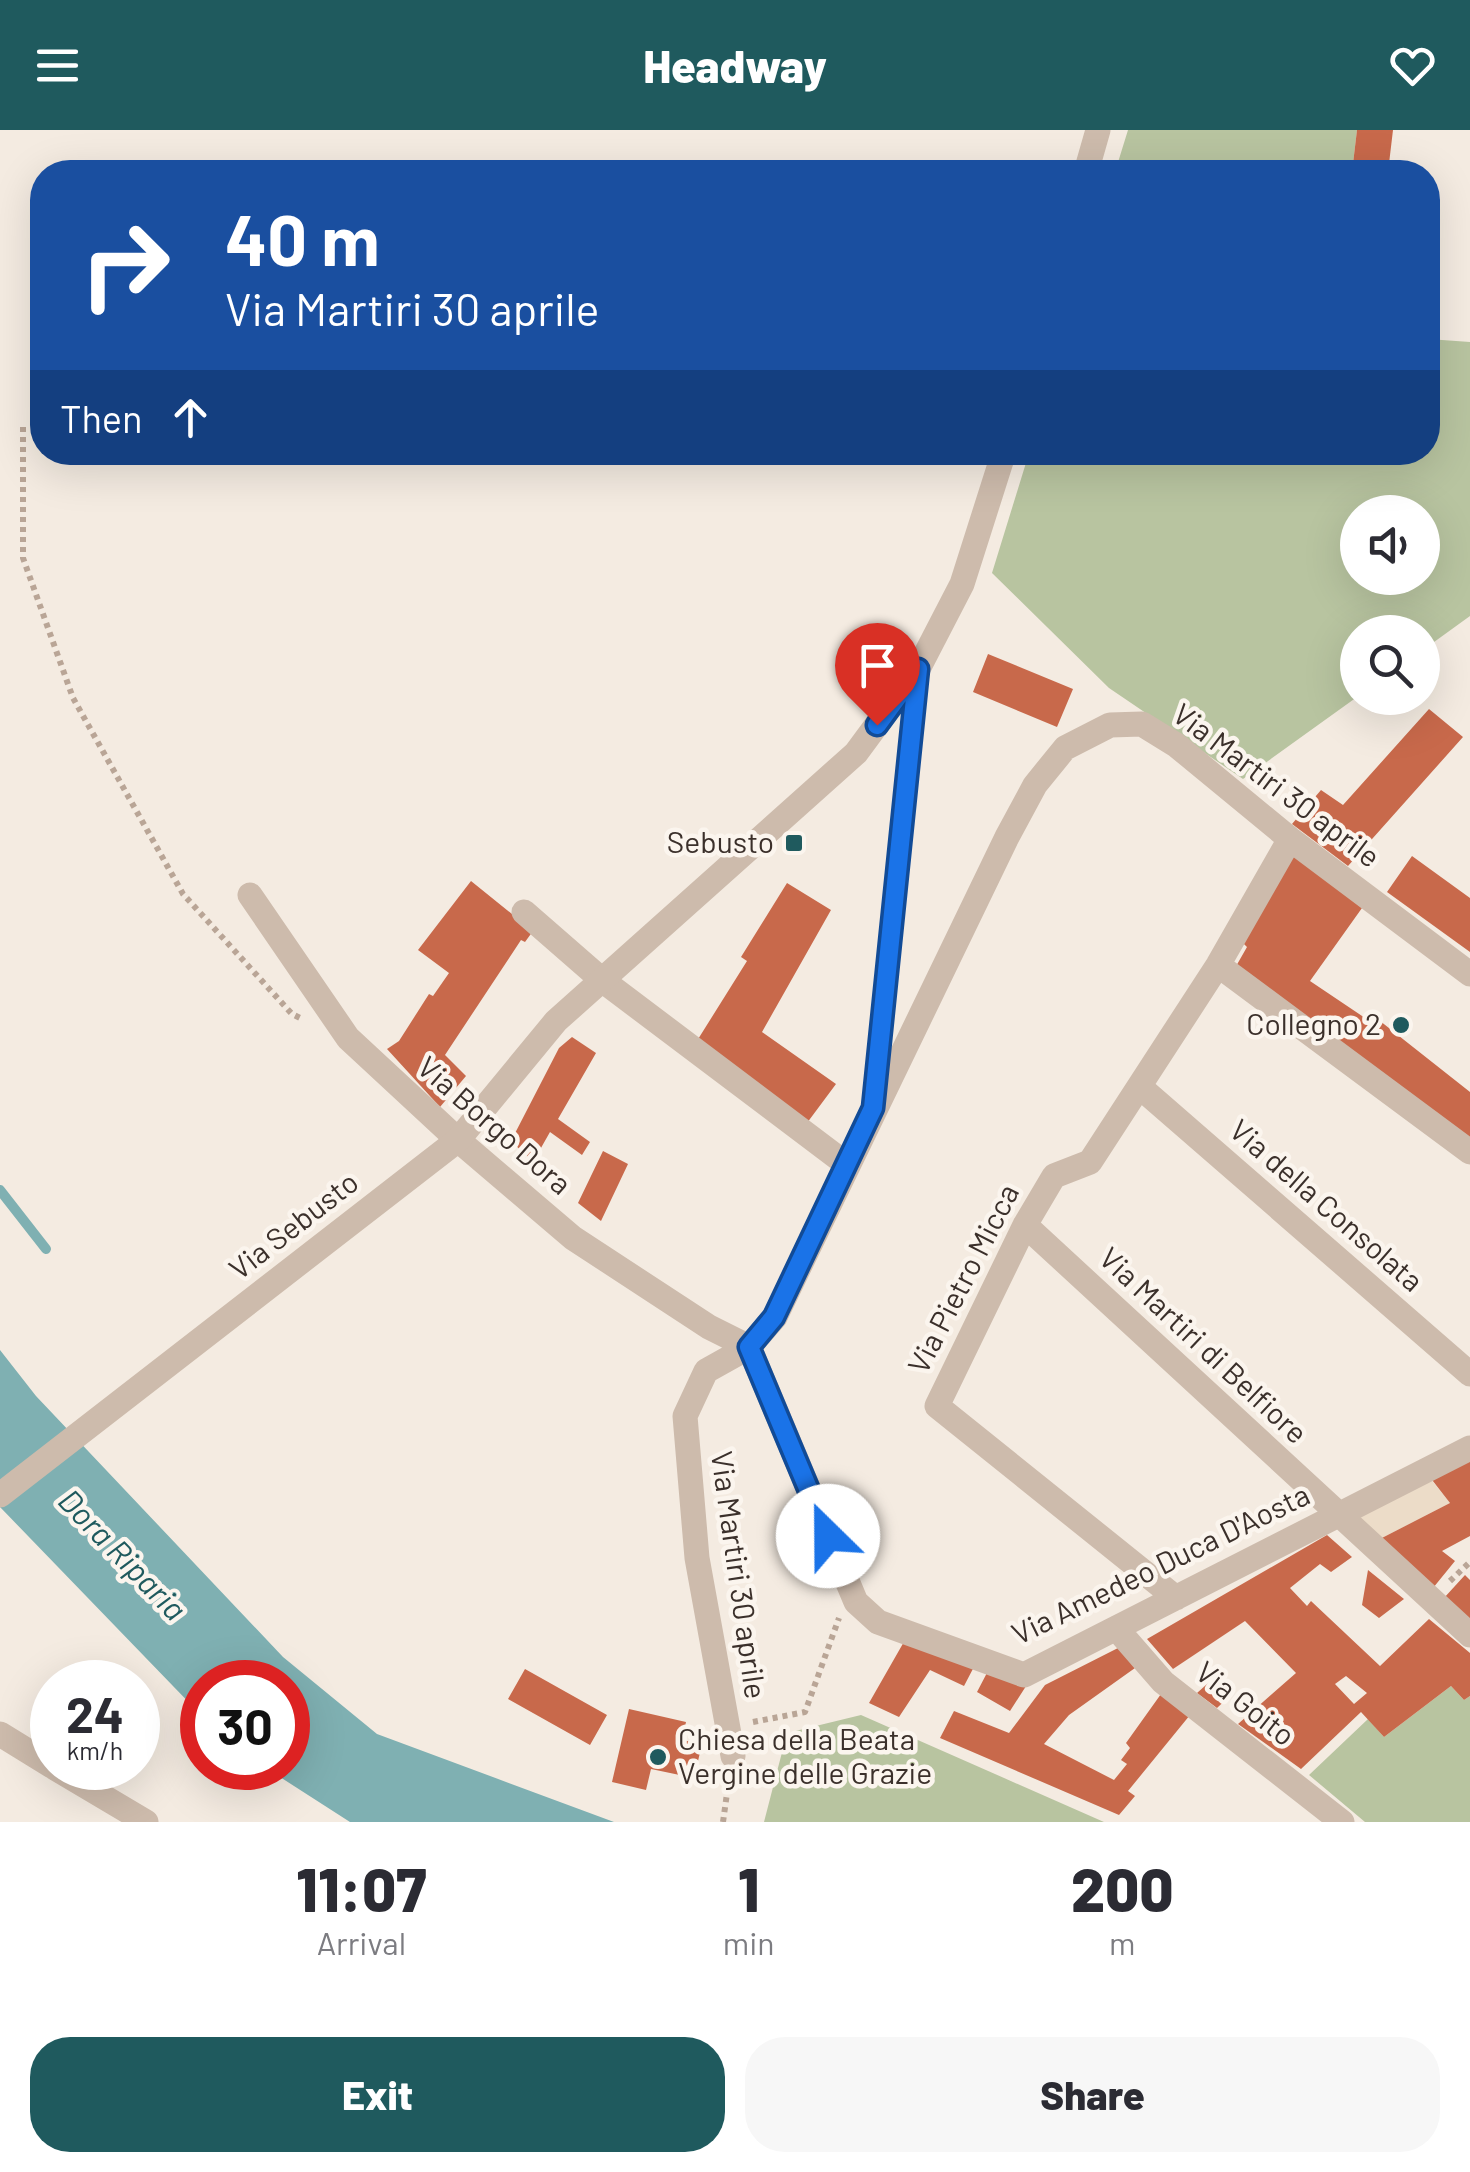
<!DOCTYPE html>
<style>
body{margin:0;font-family:Barlow,sans-serif;background:#f7f7f7;color:#2b2b33;height:100vh;display:flex;flex-direction:column;font-size:38px;white-space:nowrap}
*{box-sizing:border-box;margin:0}
p{font-size:32px;color:#7c7c81}
.icon{flex:none;width:55px;height:55px;fill:none;stroke:currentColor;stroke-width:2;stroke-linecap:round;stroke-linejoin:round}
.map{position:relative;height:1692px;overflow:hidden}
.sheet{display:flex;flex-direction:column;background:#fff;flex:1}
.sheet>*{flex:none}
.hud{position:absolute;left:30px;top:30px;width:1410px;height:305px;border-radius:40px;box-shadow:0 10px 40px #0002;background:#1a4fa0;color:#fff;overflow:hidden}
.tools{position:absolute;left:1340px;top:365px;display:grid;gap:20px}
.tools a{display:grid;place-items:center;width:100px;height:100px;border-radius:50%;background:#fff;box-shadow:0 10px 40px #0002;font-size:50px}
.speed{position:absolute;left:30px;top:1530px;display:flex;gap:20px;font-size:50px;font-weight:700;text-align:center}
.speed>*{display:grid;place-content:center;width:130px;height:130px;border-radius:50%;background:#fff;box-shadow:0 10px 40px #0002;line-height:1}
.speed small{font-size:25px;font-weight:400}
.speed .limit{border:15px solid #d22;background:#fff;color:#111}
.pin{position:absolute;display:grid;place-items:center;width:85px;height:85px;color:#fff;margin:-102px -42px;border-radius:50% 50% 50% 0;rotate:-45deg;box-shadow:0 0 10px #0007}
.pin .icon{rotate:45deg}
.me{position:absolute;width:110px;margin:-55px;rotate:337deg;stroke-linejoin:round;filter:drop-shadow(0 0 8px #0008)}
.turn{display:flex;align-items:center;gap:35px;height:210px;padding:0 30px;font-size:45px}
.turn .icon{width:130px;height:130px;stroke-width:2.5}
.turn b{display:block;font-size:70px;line-height:85px}
.then{display:flex;align-items:center;height:95px;padding:0 30px;background:#0003;gap:20px;font-size:38px}
.eta{display:flex;justify-content:space-evenly;align-items:center;height:170px;text-align:center}
.eta b{font-size:60px;font-weight:800;line-height:70px}
.action{display:flex;gap:20px;margin-top:auto;padding:20px 30px}
.action a{flex:1;height:115px;border-radius:40px;background:#1f5a5e;color:#fff;font-size:40px;font-weight:800;line-height:115px;text-align:center}
.action a+a{background:#f7f7f7;color:#2b2b33}
header{display:flex;justify-content:space-between;align-items:center;height:130px;padding:0 30px;background:#1f5a5e;color:#fff;font-size:45px;font-weight:800}
.map>svg:first-child{display:block}
.green{fill:#b8c4a0;fill-rule:evenodd}
.plaza{fill:#ecdcc8}
.water{fill:#7fb0b2}
.lines{fill:none;stroke-linecap:round;stroke-linejoin:round}
.stream{stroke:#7fb0b2;stroke-width:10}
.building{fill:#c8694b;fill-rule:evenodd}
.path{stroke:#b9a596;stroke-width:6;stroke-dasharray:5 5;stroke-linecap:butt}
.service{stroke:#cdbbac;stroke-width:18}
.minor{stroke:#cdbbac;stroke-width:25}
.tertiary{stroke:#cdbbac;stroke-width:25}
.route-casing{stroke:#114b97;stroke-width:25}
.route{stroke:#1a73e8;stroke-width:18}
.poi-dot{fill:#1f5a5e;stroke:#fbf5ee;stroke-width:4}
.labels{text-anchor:middle;stroke-width:9;stroke-linejoin:round;paint-order:stroke}
.street-label{font-size:30px;fill:#3b302b;stroke:#fbf5ee}
.poi-label{font-size:30px;fill:#3b302b;stroke:#fbf5ee;text-anchor:end}
.water-label{font-size:32px;font-style:italic;fill:#1f5a5e;stroke:#fbf5ee}
</style>
<header><svg class="icon" aria-label="menu" viewBox="0 0 24 24"><path d="M4 6h16M4 12h16M4 18h16"/></svg>Headway<svg class="icon" aria-label="heart" viewBox="0 0 24 24"><path d="M12 20l-8-8c-3-5 5-10 8-4 3-6 11-1 8 4z"/></svg></header>
<div class="map">
<svg width="1470" height="1692" viewBox="0 0 1470 1692">
<rect width="100%" height="100%" fill="#f4ebe1"/>
<!-- green -->
<path class="green" d="M1128,0H1357L1352,42H1115Z
M1428,209L1470,212V486L1423,520L1422,502H1358L1357,567L1243,649L1109,558L992,443L1029,323L1428,322ZM1358,382H1422V448H1358Z
M1451,1556L1464,1570L1470,1566V1692H1365L1309,1645L1368,1589L1384,1607Z
M861,1585L1104,1692H764L787,1603Z"/>
<!-- plaza -->
<path class="plaza" d="M1429,1347L1450,1373L1378,1410L1337,1385Z"/>
<!-- water -->
<path class="water" d="M0,1220L36,1266L283,1527L377,1604L614,1692H350L266,1638H288V1552H202V1586L0,1377Z"/>
<g class="lines">
<!-- stream -->
<path class="stream" d="M0,1060L46,1119"/>
</g>
<!-- building -->
<path class="building" d="M1357,0H1393L1388,42H1352Z
M988,524L1073,559L1057,597L973,562Z
M1429,579L1463,607L1348,736L1292,694L1321,660L1343,675Z
M1292,723L1362,778L1310,851L1371,892L1375,887L1470,962V1009L1235,838L1247,817L1242,812Z
M1412,726L1470,768V822L1387,762Z
M471,751L533,801L525,812L521,810L445,925L466,946L440,977L387,919L399,911L429,864L433,866L449,843L418,820Z
M787,753L831,780L762,902L836,954L807,993L695,914L747,831L741,827Z
M572,907L596,923L558,989L590,1012L582,1025L550,1002L533,1032L511,1011L559,918Z
M603,1021L628,1034L601,1091L578,1073Z
M1470,1327V1406L1442,1421L1455,1431L1433,1458L1378,1410L1450,1373L1429,1346Z
M1327,1405L1352,1427L1331,1442L1320,1434L1290,1458L1307,1476L1311,1471L1380,1536L1429,1489L1470,1523V1566L1464,1570L1451,1556L1384,1607L1361,1582L1301,1639L1238,1594L1296,1543L1245,1491L1173,1539L1147,1509ZM1346,1546L1367,1563L1354,1574L1335,1554Z
M1368,1440L1404,1469L1379,1488L1362,1475Z
M1465,1445L1470,1450V1490L1444,1468Z
M905,1510L976,1533L964,1556L930,1540L899,1587L869,1573Z
M1118,1518L1135,1538L1069,1585L1044,1614L1114,1650L1127,1634L1121,1630L1130,1618L1126,1613L1161,1564L1190,1585L1128,1661L1135,1666L1119,1685L940,1608L954,1581L1009,1603L1045,1555Z
M525,1539L607,1585L590,1615L508,1569Z
M989,1539L1028,1553L1010,1581L977,1562Z
M1215,1547L1234,1562L1217,1578L1197,1563Z
M629,1579L686,1592L682,1610L702,1614L694,1648L651,1639L646,1660L612,1652Z"/>
<g class="lines">
<!-- path -->
<path class="path" d="M23,297V428L73,568L183,764L292,884L300,888
M1450,1451L1470,1432
M753,1592L805,1582L839,1488
M723,1692L729,1649"/>
<!-- service -->
<path class="service" d="M874,973L918,541"/>
<!-- minor -->
<path class="minor" d="M250,765L348,908L458,1010L573,1108L709,1197L749,1217
M524,782L602,850L846,1034
M1218,835L1470,1022
M1140,957L1470,1244
M1025,1095L1470,1505
M749,1217L856,1472L878,1492L1024,1545L1470,1318
M1176,1468L937,1276L1025,1095L1054,1046L1090,1032L1218,835L1290,709
M1116,1498L1163,1552L1342,1692
M0,1604L52,1636
M733,1626L697,1428L685,1286L706,1241L749,1217L775,1187L1007,707L1035,655L1065,618L1110,595L1142,594L1176,615L1290,709L1470,844
M55,1638L146,1692"/>
<!-- tertiary -->
<path class="tertiary" d="M1086,42L1098,0
M0,1365L458,1010L556,891L856,623L918,539L962,454L1004,322"/>
</g>
<g class="lines">
<!-- route casing -->
<g class="route-casing">
<path id="route" d="M828,1406L749,1217L774,1187L873,978L918,539L877,595"/>
</g>
<!-- route -->
<use href="#route" class="route"/>
</g>
<!-- markers -->
<g class="poi-dot">
<rect x="784" y="703" width="20" height="20" rx="5"/>
<circle cx="1401" cy="895" r="10"/>
<circle cx="658" cy="1627" r="10"/>
</g>
<g class="labels">
<!-- street labels -->
<g class="street-label">
<text transform="translate(1276 656) rotate(37)" y="10">Via Martiri 30 aprile</text>
<text transform="translate(494 996) rotate(41)" y="10">Via Borgo Dora</text>
<text transform="translate(1326 1076) rotate(41)" y="10">Via della Consolata</text>
<text transform="translate(294 1096) rotate(-38)" y="10">Via Sebusto</text>
<text transform="translate(964 1149) rotate(-63)" y="10">Via Pietro Micca</text>
<text transform="translate(1203 1216) rotate(43)" y="10">Via Martiri di Belfiore</text>
<text transform="translate(1161 1435) rotate(-26)" y="10">Via Amedeo Duca D'Aosta</text>
<text transform="translate(738 1445) rotate(82)" y="10">Via Martiri 30 aprile</text>
<text transform="translate(1245 1574) rotate(38)" y="10">Via Goito</text>
</g>
<!-- poi labels -->
<g class="poi-label">
<text x="774" y="723">Sebusto</text>
<text x="1381" y="905">Collegno 2</text>
<text x="678" y="1620" text-anchor="start">Chiesa della Beata<tspan x="678" dy="34">Vergine delle Grazie</tspan></text>
</g>
<!-- water labels -->
<g class="water-label">
<text transform="translate(122 1425) rotate(46)" y="11">Dora Riparia</text>
</g>
</g>
</svg>
<div class="tools">
<a><svg class="icon" aria-label="sound" viewBox="0 0 24 24"><path d="M4 9h4l5-4v14l-5-4H4zM17 9q2 3 0 6"/></svg></a>
<a><svg class="icon" aria-label="search" viewBox="0 0 24 24"><circle cx="10" cy="10" r="6"/><path d="M15 15l6 6"/></svg></a>
</div>
<div class="speed"><div>24<small>km/h</small></div><div class="limit">30</div></div>
<div class="pin" style="left:877px;top:595px;background:#d93025"><svg class="icon" aria-label="arrive" viewBox="0 0 24 24"><path d="M6 21V4h12l-3 4 3 4H6"/></svg></div>
<svg class="me" style="left:828px;top:1406px" viewBox="-20 -20 40 40"><circle r="19" fill="#fff"/><path d="M0-13L10 11 0 6-10 11z" fill="#1a73e8"/></svg>
<div class="hud">
<div class="turn"><svg class="icon" aria-label="right" viewBox="0 0 24 24"><path d="M7 20v-9h11M14 6l5 5-5 5"/></svg><div><b>40 m</b>Via Martiri 30 aprile</div></div>
<div class="then">Then<svg class="icon" aria-label="ahead" viewBox="0 0 24 24"><path d="M12 20V5M6 11l6-6 6 6"/></svg></div>
</div>
</div>
<section class="sheet">
<div class="eta">
<div><b>11:07</b><p>Arrival</p></div>
<div><b>1</b><p>min</p></div>
<div><b>200</b><p>m</p></div>
</div>
<div class="action"><a>Exit</a><a>Share</a></div>
</section>
